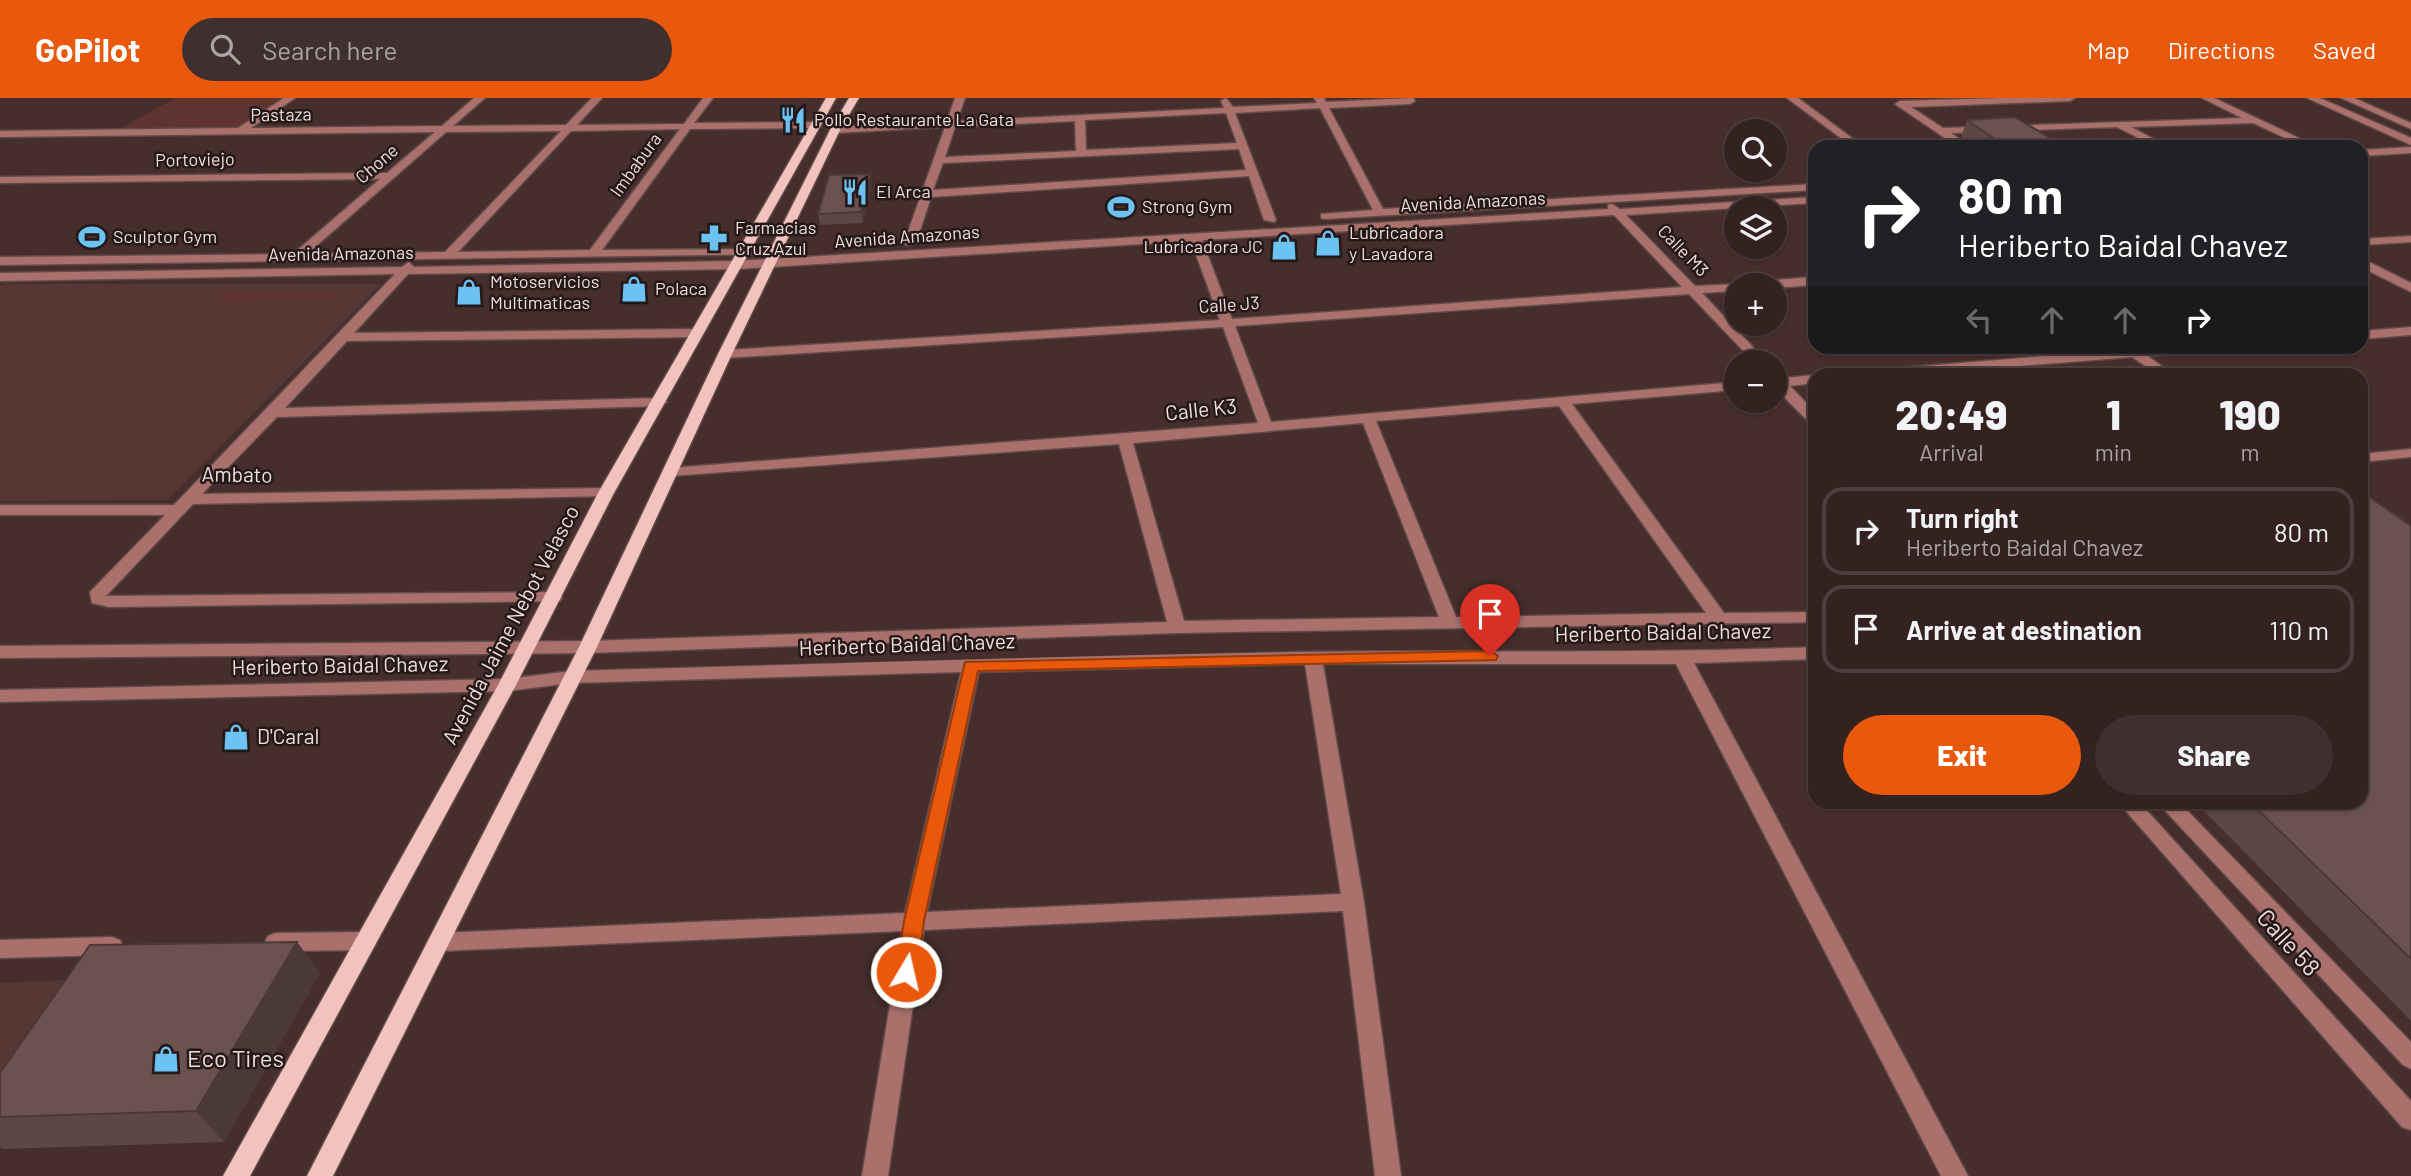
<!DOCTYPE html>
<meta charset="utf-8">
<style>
body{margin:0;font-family:Barlow,sans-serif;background:#3f2f2e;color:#f1f3f6;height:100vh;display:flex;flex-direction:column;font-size:26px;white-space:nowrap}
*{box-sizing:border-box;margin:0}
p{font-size:23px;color:#a9a4a5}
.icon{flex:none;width:38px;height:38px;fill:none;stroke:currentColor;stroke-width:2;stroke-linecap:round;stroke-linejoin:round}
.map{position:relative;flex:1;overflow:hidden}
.panel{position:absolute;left:1808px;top:270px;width:560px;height:441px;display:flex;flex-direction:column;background:#342221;border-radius:21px;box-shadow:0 2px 5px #0004,0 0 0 2px #4e3f3f}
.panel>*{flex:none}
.guide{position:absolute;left:1808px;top:42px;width:560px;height:214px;border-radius:21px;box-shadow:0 2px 5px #0004,0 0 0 2px #4e3f3f;background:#202124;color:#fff;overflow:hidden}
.buttons{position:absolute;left:1724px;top:21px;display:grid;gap:14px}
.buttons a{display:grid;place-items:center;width:63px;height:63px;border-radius:50%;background:#342221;box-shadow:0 2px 5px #0004,0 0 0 2px #4e3f3f;font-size:35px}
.pin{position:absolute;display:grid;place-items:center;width:60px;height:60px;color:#fff;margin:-72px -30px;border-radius:50% 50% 50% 0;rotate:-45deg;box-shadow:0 0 7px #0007}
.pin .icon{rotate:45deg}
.me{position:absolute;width:77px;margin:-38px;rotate:9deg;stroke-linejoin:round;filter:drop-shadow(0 0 5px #0008)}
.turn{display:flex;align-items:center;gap:24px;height:147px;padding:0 35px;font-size:32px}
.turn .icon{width:91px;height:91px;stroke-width:2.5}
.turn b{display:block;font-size:49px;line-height:60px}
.lanes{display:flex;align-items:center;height:66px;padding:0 35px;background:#0003;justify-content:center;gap:35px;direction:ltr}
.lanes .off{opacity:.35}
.eta{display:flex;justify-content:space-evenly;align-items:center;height:119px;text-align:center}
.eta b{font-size:42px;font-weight:800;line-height:49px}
.action{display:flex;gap:14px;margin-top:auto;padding:14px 35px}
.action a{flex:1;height:80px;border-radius:42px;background:#ea580c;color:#fff;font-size:28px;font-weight:800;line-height:80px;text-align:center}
.action a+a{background:#3f2f2e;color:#f1f3f6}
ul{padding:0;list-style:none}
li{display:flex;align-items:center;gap:21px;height:88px;margin:0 14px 10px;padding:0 21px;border:4px solid #4e3f3f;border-radius:21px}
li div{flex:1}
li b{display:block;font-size:26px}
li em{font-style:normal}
header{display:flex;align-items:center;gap:42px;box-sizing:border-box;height:98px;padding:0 35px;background:#ea580c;color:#fff}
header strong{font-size:33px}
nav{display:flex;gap:38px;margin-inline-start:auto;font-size:24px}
.search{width:490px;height:63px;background:#3f2f2e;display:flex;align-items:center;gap:18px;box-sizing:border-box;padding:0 24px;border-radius:38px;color:#a9a4a5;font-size:26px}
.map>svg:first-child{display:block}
.built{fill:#553734}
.green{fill:#5e3330}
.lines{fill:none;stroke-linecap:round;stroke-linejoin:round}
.minor-casing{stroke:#604a48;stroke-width:3}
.major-casing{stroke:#604a48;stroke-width:3}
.minor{fill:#aa716c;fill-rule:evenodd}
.major{fill:#f2c2bd;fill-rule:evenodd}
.wall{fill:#5c4744}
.shaded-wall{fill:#4b3937}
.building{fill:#6b524f;stroke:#4b3937;stroke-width:2}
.route{fill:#ea580c;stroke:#983908;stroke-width:2}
.labels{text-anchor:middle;stroke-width:5;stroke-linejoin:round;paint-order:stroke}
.far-street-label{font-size:18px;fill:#eededd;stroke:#241918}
.far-poi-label{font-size:18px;fill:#eededd;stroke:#241918;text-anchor:start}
.street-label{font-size:21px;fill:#eededd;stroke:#241918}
.poi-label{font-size:21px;fill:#eededd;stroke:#241918;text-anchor:start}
.near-street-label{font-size:24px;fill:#eededd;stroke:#241918}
.near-poi-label{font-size:24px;fill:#eededd;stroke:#241918;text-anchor:start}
</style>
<header>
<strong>GoPilot</strong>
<div class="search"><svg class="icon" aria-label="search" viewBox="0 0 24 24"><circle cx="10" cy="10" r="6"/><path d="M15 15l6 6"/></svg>Search here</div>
<nav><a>Map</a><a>Directions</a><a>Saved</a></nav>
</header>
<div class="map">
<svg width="2411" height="1078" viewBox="0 0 2411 1078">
<rect width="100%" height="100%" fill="#452e2c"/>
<!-- built -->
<path class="built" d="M3,186H381L168,402L0,403V188Z
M111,880L0,1044V885Z"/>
<!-- green -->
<path class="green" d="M175,0H281L237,30L118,32Z
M224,194H339L331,202L212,204Z"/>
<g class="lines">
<!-- minor casing -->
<g class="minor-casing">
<path id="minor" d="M284,0H295L251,30L442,28L474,0H485L453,28L566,27L592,0H602L577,27L684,26L703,0H713L694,25L815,24L820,27L815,30L690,31L602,152L784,151V155L780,156L0,167V159L293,156L380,81L0,85V79L387,75L435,34L0,39V33L238,30ZM680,31L590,152L458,154L571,33ZM561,33L445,154L307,156L446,34Z
M955,0H965L957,23L1224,10L1221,3L1226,0L1233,9L1317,5L1314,0H1324L1326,4L1413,0L1415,3L1410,6L1329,10L1383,111L1815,86V92L1325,121L1321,120V116L1373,112L1320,10L1235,15L1276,122L1274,124L1264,122L1249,78L931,99L916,145L906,147L904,145L945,29L835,35L830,32L835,29L947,23ZM1226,15L1237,45L1086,52L1085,22ZM1075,23L1076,53L945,59L955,29ZM1239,51L1246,72L933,92L943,65Z
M1787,0H1798L1864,49H1853Z
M2003,0H2075L2070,3L1911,9L1943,30L2242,20L2202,0H2214L2318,49H2305L2253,25L2131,29L2169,49H2156L2117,29L1951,35L1970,49H1958L1895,6L1900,3Z
M2307,0H2320L2411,40V47Z
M2341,0H2354L2411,25V31Z
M2411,49V55L2361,58V52Z
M1815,99V105L1626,117L1695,188L1740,186L1736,187V193L1702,195L1767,264H1754L1689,196L1235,228L1271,324L1736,284V292L1572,306L1724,515L1815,514V524L1177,535L588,555L0,560V548L588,543L1167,524L1119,346L670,378L663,374L670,370L1258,325L1223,229L725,260L718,256L725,252L1220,222L1191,143L736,171L408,176L354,235L696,231L702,235L696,239L347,243L285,310L660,300L667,304L660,308L277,319L202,396L606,390L614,395L611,398L193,406L106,498L554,494L560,495L562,499L560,503L109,509L92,505L90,494L165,417H0V407H174L395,176L0,183V175L402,169L409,164L414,169L736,163L1608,111V107L1612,106L1620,111ZM1614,117L1682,189L1232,221L1202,142ZM1559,308L1706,515L1456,519L1376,323ZM1363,325L1439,519L1184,523L1133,345Z
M2411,138V144L2361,147V141Z
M2361,160L2411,185V194L2361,169Z
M1815,179V187L1774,190V187H1754L1760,183Z
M2411,229V237L2361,241V233Z
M2166,248H2227L2221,252L2148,258L2172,276H2158L2132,259L1918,276H1868L1875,272Z
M1774,275L1783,280L1815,277V285L1790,288L1815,314V326L1810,325L1774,289Z
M2411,351V359L2361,364V356Z
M1815,549V561L1694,565L1968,1078H1941L1676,566H1323L1364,804L1401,1078H1375L1343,813L924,832L888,1078H862L902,833L439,853L431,850L428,844L431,838L439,835L905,815L961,574L571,585L507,593L0,604V592L507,581L571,573C817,566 1063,558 1308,554C1477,552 1646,556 1815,549ZM1305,566L1341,796L927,814L979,574Z
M2118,704H2139L2411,1003V1032L2402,1029Z
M2157,704H2179L2411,944V971L2403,967Z
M366,834L374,837L377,843L374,849L366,852L276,853L268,850L265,844L268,838L276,835Z
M112,839L120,842L123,848L120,854L112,857L0,860V842Z"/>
</g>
<!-- major casing -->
<g class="major-casing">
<path id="major" d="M826,0H836L614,395L516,587L250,1078H223L498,587L598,395Z
M849,0H859L840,32L732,256L597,549L333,1078H307L579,549L718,256L830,32Z"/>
</g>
<!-- minor -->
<use href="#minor" class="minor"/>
<!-- major -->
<use href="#major" class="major"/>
</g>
<!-- wall -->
<path class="wall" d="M1967,22L2065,49H1975L1961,39Z
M872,86L863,125L820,127L818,116Z
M2411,428V923L2195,704H2361Z
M297,844L320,875L224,1044L2,1051L0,1049V975Z"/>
<!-- shaded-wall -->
<path class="shaded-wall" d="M871,76L872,86L863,125L861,114Z
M297,844L320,875L224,1044L196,1013Z"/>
<!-- building -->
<path class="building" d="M2015,19L2065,49H2007L1967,22Z
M871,76L861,114L818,116L829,77Z
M2361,393L2411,428V861L2250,704H2361Z
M297,844L196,1013L0,1019V975L90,847Z"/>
<!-- route -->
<path class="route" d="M1490,553L1498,558L1496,562L978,573L924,823L917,874L914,880L906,883L899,880L896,874L904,823L965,564Z"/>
<!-- icons -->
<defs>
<g id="restaurant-bare" transform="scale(2.1)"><path d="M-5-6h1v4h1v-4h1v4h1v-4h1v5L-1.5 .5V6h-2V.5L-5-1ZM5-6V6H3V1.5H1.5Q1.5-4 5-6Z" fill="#6cc2f3" stroke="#241918" stroke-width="2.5" paint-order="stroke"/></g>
<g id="stadium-bare" transform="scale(2.1)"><path d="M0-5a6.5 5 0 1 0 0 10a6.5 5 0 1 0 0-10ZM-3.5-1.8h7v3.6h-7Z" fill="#6cc2f3" stroke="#241918" stroke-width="2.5" paint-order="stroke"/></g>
<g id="pharmacy-bare" transform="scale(2.1)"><path d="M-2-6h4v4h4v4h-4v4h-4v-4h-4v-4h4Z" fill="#6cc2f3" stroke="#241918" stroke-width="2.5" paint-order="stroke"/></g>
<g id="shop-bare" transform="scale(2.1)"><path d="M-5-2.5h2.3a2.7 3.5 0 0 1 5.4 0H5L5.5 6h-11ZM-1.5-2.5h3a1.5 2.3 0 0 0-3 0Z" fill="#6cc2f3" stroke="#241918" stroke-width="2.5" paint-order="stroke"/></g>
</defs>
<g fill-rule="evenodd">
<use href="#restaurant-bare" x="793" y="22"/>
<use href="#restaurant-bare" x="855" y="94"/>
<use href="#stadium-bare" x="1121" y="109"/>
<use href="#stadium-bare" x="92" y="139"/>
<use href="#pharmacy-bare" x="714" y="140"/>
<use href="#shop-bare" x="1328" y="145"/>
<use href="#shop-bare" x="1284" y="149"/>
<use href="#shop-bare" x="634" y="191"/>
<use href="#shop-bare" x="469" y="194"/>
<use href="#shop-bare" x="236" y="639"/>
<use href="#shop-bare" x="166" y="961"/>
</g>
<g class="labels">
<!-- far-street labels -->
<g class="far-street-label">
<text transform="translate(281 17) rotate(-1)" y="6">Pastaza</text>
<text transform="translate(195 62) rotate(-1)" y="6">Portoviejo</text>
<text transform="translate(377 66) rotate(-41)" y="6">Chone</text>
<text transform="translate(636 67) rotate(-54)" y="6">Imbabura</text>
<text transform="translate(1473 104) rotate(-3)" y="6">Avenida Amazonas</text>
<text transform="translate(907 139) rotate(-4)" y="6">Avenida Amazonas</text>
<text transform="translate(1683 153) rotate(46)" y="6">Calle M3</text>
<text transform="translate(341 156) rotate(-1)" y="6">Avenida Amazonas</text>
<text transform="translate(1229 207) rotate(-4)" y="6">Calle J3</text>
</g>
<!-- far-poi labels -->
<g class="far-poi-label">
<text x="814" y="28">Pollo Restaurante La Gata</text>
<text x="876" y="100">El Arca</text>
<text x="1142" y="115">Strong Gym</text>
<text x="735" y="136">Farmacias<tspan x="735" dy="21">Cruz Azul</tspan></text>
<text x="1349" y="141">Lubricadora<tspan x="1349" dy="21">y Lavadora</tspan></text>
<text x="113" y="145">Sculptor Gym</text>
<text x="1263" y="155" text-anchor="end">Lubricadora JC</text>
<text x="490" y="190">Motoservicios<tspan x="490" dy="21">Multimaticas</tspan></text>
<text x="655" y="197">Polaca</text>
</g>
<!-- street labels -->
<g class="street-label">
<text transform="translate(1201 312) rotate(-6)" y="7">Calle K3</text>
<text transform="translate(237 377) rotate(1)" y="7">Ambato</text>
<text transform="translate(511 527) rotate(-62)" y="7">Avenida Jaime Nebot Velasco</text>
<text transform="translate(1663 535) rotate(-1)" y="7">Heriberto Baidal Chavez</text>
<text transform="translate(907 547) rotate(-2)" y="7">Heriberto Baidal Chavez</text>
<text transform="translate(340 568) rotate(-1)" y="7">Heriberto Baidal Chavez</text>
</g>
<!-- poi labels -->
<g class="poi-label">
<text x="257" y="646">D'Caral</text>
</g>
<!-- near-street labels -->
<g class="near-street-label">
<text transform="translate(2288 845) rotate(48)" y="8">Calle 58</text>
</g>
<!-- near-poi labels -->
<g class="near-poi-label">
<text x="187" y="969">Eco Tires</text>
</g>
</g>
</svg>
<div class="buttons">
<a><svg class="icon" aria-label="search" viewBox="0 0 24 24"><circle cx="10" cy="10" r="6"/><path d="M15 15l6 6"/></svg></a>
<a><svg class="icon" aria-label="layers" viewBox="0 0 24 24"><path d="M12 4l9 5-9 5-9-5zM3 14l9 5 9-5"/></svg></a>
<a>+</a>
<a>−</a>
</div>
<div class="pin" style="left:1490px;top:558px;background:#d93025"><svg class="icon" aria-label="arrive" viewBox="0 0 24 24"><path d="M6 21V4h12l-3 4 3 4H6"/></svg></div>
<svg class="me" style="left:906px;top:874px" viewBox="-20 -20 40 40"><circle r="17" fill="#ea580c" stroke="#fff" stroke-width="3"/><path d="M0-11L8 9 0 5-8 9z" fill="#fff"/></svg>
<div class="guide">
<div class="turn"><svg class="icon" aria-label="right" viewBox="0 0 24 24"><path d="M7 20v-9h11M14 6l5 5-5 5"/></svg><div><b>80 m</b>Heriberto Baidal Chavez</div></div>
<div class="lanes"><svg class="icon off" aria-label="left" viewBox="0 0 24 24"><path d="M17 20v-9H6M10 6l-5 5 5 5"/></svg><svg class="icon off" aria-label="ahead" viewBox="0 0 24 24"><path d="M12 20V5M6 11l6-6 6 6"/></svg><svg class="icon off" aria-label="ahead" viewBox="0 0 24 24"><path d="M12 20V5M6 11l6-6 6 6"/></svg><svg class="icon" aria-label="right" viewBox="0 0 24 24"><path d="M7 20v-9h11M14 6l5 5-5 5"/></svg></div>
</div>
<section class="panel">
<div class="eta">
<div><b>20:49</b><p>Arrival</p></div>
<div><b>1</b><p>min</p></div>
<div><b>190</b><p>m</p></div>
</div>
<ul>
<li><svg class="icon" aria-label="right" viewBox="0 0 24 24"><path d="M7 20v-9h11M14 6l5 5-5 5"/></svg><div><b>Turn right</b><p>Heriberto Baidal Chavez</p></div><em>80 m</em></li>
<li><svg class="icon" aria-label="arrive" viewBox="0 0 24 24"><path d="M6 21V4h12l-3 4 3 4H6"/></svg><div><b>Arrive at destination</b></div><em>110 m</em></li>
</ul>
<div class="action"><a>Exit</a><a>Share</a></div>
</section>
</div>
